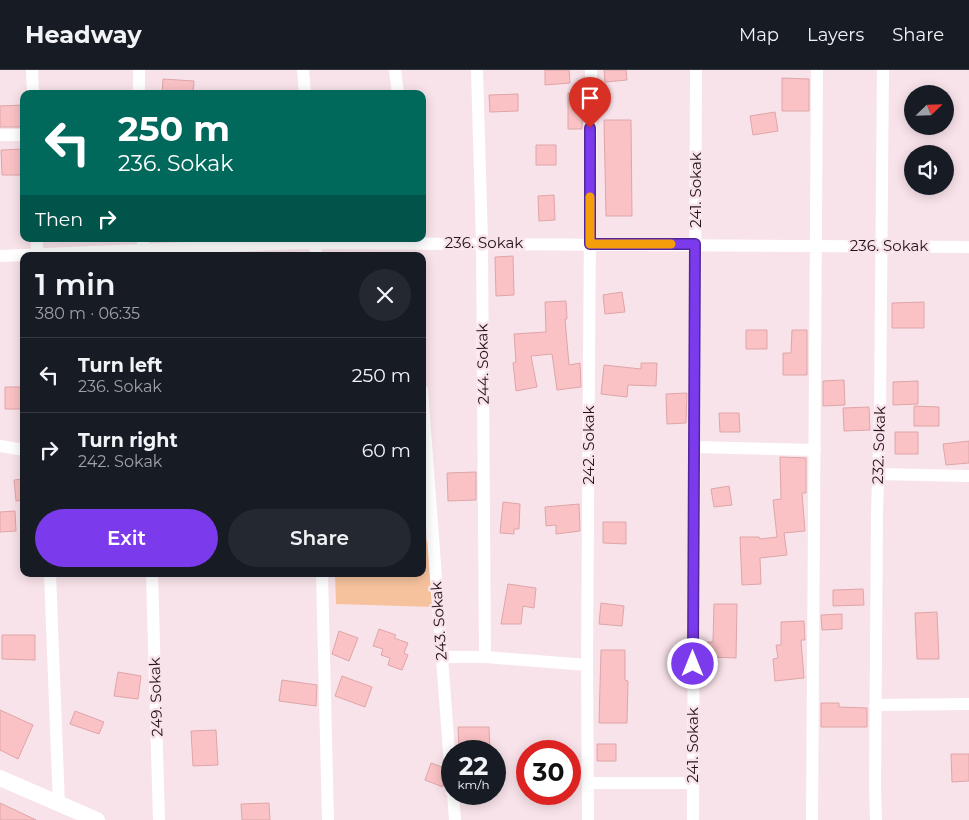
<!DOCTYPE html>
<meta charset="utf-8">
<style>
body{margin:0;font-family:Montserrat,sans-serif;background:#242831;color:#f1f3f6;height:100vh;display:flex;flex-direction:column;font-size:19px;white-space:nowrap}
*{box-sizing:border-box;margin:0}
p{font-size:16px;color:#9ea1a6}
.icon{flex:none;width:28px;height:28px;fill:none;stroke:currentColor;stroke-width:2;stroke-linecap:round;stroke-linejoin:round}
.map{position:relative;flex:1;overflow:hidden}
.sheet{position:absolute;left:20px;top:182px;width:406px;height:325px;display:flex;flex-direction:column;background:#171b24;border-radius:10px;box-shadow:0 2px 12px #0003}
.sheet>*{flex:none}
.hud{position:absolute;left:20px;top:20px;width:406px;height:152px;border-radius:10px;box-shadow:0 2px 12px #0003;background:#00695c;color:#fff;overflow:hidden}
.needle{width:32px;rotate:67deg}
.buttons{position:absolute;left:904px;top:15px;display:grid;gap:10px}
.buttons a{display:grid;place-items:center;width:50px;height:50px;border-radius:50%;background:#171b24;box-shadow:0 2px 12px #0003;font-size:25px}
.speed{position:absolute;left:441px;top:670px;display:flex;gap:10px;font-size:25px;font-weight:700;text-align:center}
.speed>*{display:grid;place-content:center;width:65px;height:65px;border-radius:50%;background:#171b24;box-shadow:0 2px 12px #0003;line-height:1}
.speed small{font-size:12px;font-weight:400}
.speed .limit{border:8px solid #d22;background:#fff;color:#111}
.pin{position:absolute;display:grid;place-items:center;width:42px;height:42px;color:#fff;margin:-51px -21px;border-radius:50% 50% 50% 0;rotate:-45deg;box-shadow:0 0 5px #0007}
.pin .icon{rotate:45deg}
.me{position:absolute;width:55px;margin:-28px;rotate:0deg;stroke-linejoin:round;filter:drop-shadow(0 0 4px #0008)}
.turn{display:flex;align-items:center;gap:18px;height:105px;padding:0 15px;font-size:22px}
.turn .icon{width:65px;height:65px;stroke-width:2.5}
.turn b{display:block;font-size:35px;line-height:42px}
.then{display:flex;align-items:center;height:48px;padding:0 15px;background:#0003;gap:10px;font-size:19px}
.round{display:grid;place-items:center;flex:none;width:52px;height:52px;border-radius:26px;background:#242831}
.overview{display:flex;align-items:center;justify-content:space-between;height:85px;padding:0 15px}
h1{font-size:30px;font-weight:600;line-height:38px}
.button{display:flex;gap:10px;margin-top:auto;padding:10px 15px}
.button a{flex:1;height:58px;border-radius:30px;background:#7c3aed;color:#fff;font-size:20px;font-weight:600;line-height:58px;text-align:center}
.button a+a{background:#242831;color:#f1f3f6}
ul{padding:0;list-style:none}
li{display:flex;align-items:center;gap:15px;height:75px;padding:0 15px;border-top:1px solid #363941}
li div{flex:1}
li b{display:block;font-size:19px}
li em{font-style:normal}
header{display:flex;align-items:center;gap:30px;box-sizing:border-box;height:70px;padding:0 25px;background:#171b24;border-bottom:1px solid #363941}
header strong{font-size:24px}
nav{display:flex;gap:28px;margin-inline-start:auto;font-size:18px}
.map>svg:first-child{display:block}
.green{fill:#f6c29e}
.building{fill:#fac2c4;stroke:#dda6a9}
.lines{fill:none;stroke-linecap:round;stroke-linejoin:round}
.minor{stroke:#fff;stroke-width:12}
.major{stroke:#fff;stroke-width:16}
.route-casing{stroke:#51269a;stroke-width:12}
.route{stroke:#7c3aed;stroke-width:9}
.slow{stroke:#f59e0b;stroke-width:9}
.labels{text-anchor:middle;stroke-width:5;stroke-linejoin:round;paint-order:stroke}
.street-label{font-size:15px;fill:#241219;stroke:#f9e3ea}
</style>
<header>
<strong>Headway</strong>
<nav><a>Map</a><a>Layers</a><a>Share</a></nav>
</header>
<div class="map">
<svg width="969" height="750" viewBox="0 0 969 750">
<rect width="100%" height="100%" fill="#f9e3ea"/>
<!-- green -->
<path class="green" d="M424,468L430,474L434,537L336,534L335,504H422Z"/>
<!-- building -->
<path class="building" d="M545,0H569L570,13L545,15Z
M604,0H626L627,10L605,12Z
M782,8L809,9V41H782Z
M163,9L194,11L193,24H162Z
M568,23H583L582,59H568Z
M518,24V41L490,42L489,25Z
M24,35V57H0V36Z
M775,42L778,61L753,65L750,46Z
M604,50H631L632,146H606Z
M536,75H556V95H536Z
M24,79V105H2L1,80Z
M554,125L555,150L539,151L538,126Z
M513,186L514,225L496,226L495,187Z
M622,222L625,242L605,244L603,225Z
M566,231L567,249H565L569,295L580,293L581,317L557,320L552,284L531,286L537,317L516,321L513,293L516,292L514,264L546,262L545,232Z
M924,232V258H892V233Z
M746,260H767V279H746Z
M792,260H807V305H783V283H791Z
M641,293H657L656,316L628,315L627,327L601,324L604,295L641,299Z
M844,310L845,335L823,336V311Z
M918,311V334L893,335V312Z
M5,317H24V339H5Z
M687,323L686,353L667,354L666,324Z
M914,336L939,337V356H914Z
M869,337L870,360L844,361L843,338Z
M719,343H739L740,362H720Z
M895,362H918V384H895Z
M969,371V393L946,395L943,374Z
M780,387L806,388V423H802L805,461L784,463L787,485L760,488L761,514L742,515L740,467H759L760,469L777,467L773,430L781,429Z
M476,402V430L448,431L447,403Z
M24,409V430L16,431L14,410Z
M729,416L732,435L714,437L711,419Z
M503,432L520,434L519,459H514V464L500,463Z
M579,434L580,461L556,464V455L546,456L545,437Z
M15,441L16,461L0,462V442Z
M603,452H626V474L603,473Z
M508,514L536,518L534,538L523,536L521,554H501Z
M863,519L864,535L833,536V520Z
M601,533L624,536L622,556L599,554Z
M714,534H737L736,588L707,587V572H713Z
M937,542L939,589H917L915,543Z
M842,544V559L822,560L821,545Z
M804,551L805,570H801L804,608L775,611L773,589L778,588L776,575H781V552Z
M379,559L396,565L394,568L408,573L404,583L408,585L402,600L388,595L390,588L381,585L383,579L373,576Z
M339,561L358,568L349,591L332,584Z
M2,565H35V590L2,589Z
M601,580H625V610L628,611L627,653H599Z
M118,602L141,606L138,629L114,626Z
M342,606L372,617L365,637L335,626Z
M282,610L317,615L316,636L279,631Z
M821,633H839V637L867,638V657H821Z
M0,640L33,655L18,689L0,680Z
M75,641L104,652L99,664L70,654Z
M458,657H489L490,681H459Z
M216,660L218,695L193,696L191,661Z
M597,674H616V691H597Z
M951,684H969V711L952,712Z
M431,693L442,697L443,717L425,710Z
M0,733L36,750H0Z
M269,733L270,750H242L241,734Z"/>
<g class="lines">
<!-- minor -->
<path class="minor" d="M32,0L33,24
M139,0V24
M303,0L305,24
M395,0L398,24
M477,0L482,173L485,587
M0,65H24
M37,169V186
M143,169V186
M315,169L316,186
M0,186L303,173L969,177
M422,320L452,722
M0,376L24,380
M694,377L815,380
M878,404L969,406
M50,504L59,735
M152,504L159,750
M322,504L328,750
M442,587H485L587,595
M875,635L969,634
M588,713H693
M453,724L455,750
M588,750L587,595L591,0
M693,750L696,0
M812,750L817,0
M876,750L875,717L877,444L880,342L883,0"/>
<!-- major -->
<path class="major" d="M0,708L97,750"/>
</g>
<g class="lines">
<!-- route casing -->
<g class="route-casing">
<path id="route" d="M590,58V174H695L693,594"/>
</g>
<!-- route -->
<use href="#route" class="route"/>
<!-- slow -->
<path class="slow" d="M590,127V174H671"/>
</g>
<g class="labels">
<!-- street labels -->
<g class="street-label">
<text transform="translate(696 120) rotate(-90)" y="5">241. Sokak</text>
<text x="484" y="178">236. Sokak</text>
<text x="889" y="181">236. Sokak</text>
<text transform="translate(483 294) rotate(-91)" y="5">244. Sokak</text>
<text transform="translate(589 375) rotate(-90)" y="5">242. Sokak</text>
<text transform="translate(879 375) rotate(-88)" y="5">232. Sokak</text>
<text transform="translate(439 551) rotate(-94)" y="5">243. Sokak</text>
<text transform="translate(156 627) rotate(-92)" y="5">249. Sokak</text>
<text transform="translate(693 675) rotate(-90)" y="5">241. Sokak</text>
</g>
</g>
</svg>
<div class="buttons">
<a><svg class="needle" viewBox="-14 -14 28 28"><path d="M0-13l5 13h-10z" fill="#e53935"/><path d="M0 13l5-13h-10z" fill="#9ea1a6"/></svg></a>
<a><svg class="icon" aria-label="sound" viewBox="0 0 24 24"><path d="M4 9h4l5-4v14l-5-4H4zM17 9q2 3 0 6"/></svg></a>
</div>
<div class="speed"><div>22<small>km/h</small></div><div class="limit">30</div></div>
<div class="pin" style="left:590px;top:58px;background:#d93025"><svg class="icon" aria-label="arrive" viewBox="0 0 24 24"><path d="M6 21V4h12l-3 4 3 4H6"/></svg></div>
<svg class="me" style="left:693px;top:594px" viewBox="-20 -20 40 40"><circle r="17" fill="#7c3aed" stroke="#fff" stroke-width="3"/><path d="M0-11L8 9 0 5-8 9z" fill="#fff"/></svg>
<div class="hud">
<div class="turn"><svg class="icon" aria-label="left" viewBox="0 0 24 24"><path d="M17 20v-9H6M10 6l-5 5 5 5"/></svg><div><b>250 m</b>236. Sokak</div></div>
<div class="then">Then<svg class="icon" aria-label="right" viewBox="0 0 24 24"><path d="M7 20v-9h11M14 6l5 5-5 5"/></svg></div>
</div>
<section class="sheet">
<div class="overview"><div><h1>1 min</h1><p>380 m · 06:35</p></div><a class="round"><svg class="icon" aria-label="close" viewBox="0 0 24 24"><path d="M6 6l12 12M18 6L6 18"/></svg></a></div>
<ul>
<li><svg class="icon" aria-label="left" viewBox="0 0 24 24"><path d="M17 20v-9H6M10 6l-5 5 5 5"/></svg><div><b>Turn left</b><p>236. Sokak</p></div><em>250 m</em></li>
<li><svg class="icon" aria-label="right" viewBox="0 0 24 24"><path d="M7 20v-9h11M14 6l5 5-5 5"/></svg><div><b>Turn right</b><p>242. Sokak</p></div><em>60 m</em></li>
</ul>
<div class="button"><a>Exit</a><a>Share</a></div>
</section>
</div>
